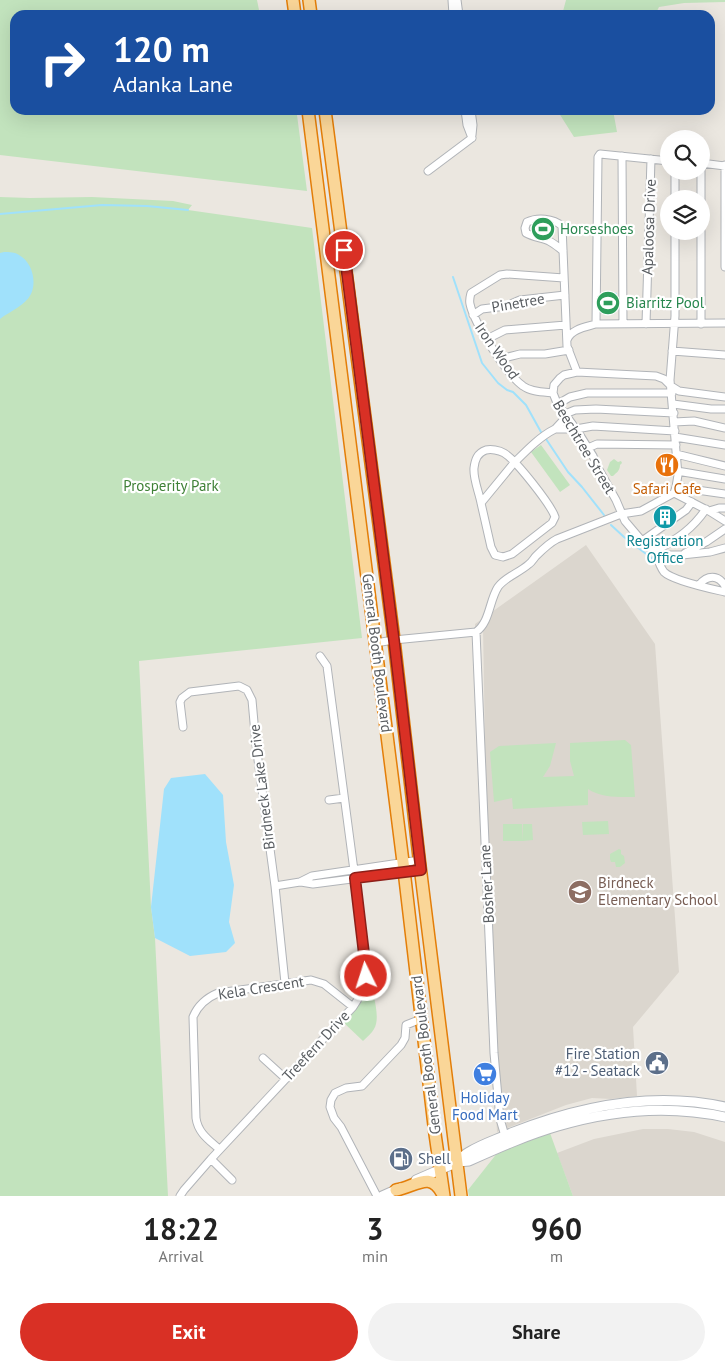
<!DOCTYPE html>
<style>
body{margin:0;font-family:"PT Sans",sans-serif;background:#f2f2f2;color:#222;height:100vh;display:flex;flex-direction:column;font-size:19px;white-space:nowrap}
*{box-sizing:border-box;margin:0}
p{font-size:16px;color:#767676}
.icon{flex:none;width:28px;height:28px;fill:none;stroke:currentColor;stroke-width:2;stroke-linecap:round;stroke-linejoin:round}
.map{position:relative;height:1196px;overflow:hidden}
.drawer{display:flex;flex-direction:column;background:#fff;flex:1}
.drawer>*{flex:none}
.top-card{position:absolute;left:10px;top:10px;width:705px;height:105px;border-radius:15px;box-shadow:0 5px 20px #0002;background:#1a4fa0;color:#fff;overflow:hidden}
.buttons{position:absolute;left:660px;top:130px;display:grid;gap:10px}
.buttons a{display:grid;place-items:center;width:50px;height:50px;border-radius:50%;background:#fff;box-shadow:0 5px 20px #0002;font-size:25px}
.pin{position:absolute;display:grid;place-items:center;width:42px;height:42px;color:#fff;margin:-21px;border:2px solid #fff;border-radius:50%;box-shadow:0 1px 5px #0007}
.me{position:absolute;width:55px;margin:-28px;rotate:356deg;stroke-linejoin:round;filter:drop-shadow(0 0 4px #0008)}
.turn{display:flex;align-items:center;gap:18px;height:105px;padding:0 20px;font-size:22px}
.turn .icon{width:65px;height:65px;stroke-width:2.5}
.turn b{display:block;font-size:35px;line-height:42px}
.eta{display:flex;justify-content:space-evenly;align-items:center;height:85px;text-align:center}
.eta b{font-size:30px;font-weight:800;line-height:35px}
.action{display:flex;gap:10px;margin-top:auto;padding:10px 20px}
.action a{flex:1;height:58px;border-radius:30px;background:#d93025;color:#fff;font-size:20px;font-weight:800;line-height:58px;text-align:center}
.action a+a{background:#f2f2f2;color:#222}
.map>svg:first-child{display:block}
.education{fill:#dbd6ce}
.green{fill:#c2e3bd}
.water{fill:#a0e1fb}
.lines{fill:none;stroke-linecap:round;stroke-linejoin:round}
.stream{stroke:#a0e1fb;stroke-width:2}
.minor-casing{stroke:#b1b4b8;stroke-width:9}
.tertiary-casing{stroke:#b1b4b8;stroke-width:11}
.secondary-casing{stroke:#b2b6bb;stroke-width:11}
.trunk-casing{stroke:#e37e09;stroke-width:14}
.minor{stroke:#fff;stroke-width:7}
.tertiary{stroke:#fff;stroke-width:9}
.secondary{stroke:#fff;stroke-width:9}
.trunk{stroke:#fad698;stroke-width:11}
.route-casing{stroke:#8d1f18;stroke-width:12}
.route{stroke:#d93025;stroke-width:9}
.labels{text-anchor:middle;stroke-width:4.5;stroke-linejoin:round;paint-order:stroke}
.street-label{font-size:15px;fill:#595d61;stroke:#fff}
.leisure-label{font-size:15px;fill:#27864d;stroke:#fff;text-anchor:start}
.park-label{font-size:15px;fill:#3f8137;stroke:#fff}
.food-label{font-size:15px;fill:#c56008;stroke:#fff}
.culture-label{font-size:15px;fill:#0d838f;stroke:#fff}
.education-label{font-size:15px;fill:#785e54;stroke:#fff;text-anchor:start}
.service-label{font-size:15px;fill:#4e5e75;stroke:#fff;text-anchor:end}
.shop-label{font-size:15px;fill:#366cbe;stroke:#fff}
</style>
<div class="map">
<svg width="725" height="1196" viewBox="0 0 725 1196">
<rect width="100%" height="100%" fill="#ebe7e0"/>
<!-- education -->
<path class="education" d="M586,545L655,644L679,972L633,1027L637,1096L611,1099L592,1098L566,1105L497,1132L489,978L483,627H475V624Z
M643,1129H668L694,1132L725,1142V1196H573L557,1153L594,1139Z"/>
<!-- green -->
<path class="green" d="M0,0H257L260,15H15V110H294L297,115L307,191L0,155Z
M566,0H725V2L684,3L659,7L655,15H562Z
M557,110H613L617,132L574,137Z
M0,197L30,198L92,197L173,201L192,205L188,210L312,228L362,638L139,661L151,907L155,938L168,1196H0Z
M541,445L570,485L560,492L531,452Z
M614,459L618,462L621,461L622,463L620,465C620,471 616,473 613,476H611L607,470L610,462Z
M625,740L631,745L635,797C619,797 601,798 588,789V805L513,809L512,798L494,802L490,752L499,746L556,743L550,766L543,777L574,776L570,761V743Z
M608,821L609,834L583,835L582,822Z
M503,824H522L523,841H503Z
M523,824H532L533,840L523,841Z
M619,849L621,850V854L624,856L625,863L620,867H616L615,862H611L610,859V854Z
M369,981C373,992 381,1018 374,1029C372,1033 367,1037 363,1041L343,1022C357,1009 366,1000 369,981Z
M550,1133L573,1196H469L468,1190L498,1152Z"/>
<!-- water -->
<path class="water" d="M4,252C9,252 15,252 19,255C32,262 37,281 31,294C25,306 10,311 0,319V253Z
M608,291L617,293L613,307H615V309L612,312L604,311C603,304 604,298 608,291Z
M205,774L223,795L226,842L234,885L229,922L235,943L226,952L190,956L155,938L151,907L164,789L171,778Z"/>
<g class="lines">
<!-- stream -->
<path class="stream" d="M0,214L102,205L147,206L188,210
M453,277L482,363L498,383L507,390L513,392L526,405L541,432
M546,439L568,472L582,487L604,515
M611,525L624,537L654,560"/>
<!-- minor casing -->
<g class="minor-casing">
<path id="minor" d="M452,0L453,15
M457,0L459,15
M465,110L467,125L472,138
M471,110L473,125L472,135
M622,156L623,324
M669,161L600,154L598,157L596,324L725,323
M701,163L725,166
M725,165V267
M428,171L472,138
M675,199V171
M701,218V163
M563,251C559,248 555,244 549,241C542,238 533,237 526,233L525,228L527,222C537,217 553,218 562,226L567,346L577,372
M473,315L482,309L506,306L520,300L565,295
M646,324L651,159
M701,324V231
M487,339L505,330L566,325
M567,340C571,329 586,327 596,324
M672,351L725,355
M500,359L520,354H545L569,350
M553,393C543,392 531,392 523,386C507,375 474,323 470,304C469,300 470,297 471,293L500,275L507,274L564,278
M725,397L679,391L671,386L664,379L656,376L577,372L564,375L560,378L554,385L553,393L557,403L578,432L593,456L598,468L616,500L625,521L642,541L654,552L663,555H682L710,552L725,548
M558,404L570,397L587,393H672
M673,404L711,409H725
M565,414L575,410L596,409L674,413
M567,416L555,429H576L593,426L675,431
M674,422L694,421L725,428
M675,437L725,445
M588,448L597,444L676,445
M676,454L725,466
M677,471L725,479
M676,487L725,494
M674,493L676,487L678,475L670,380L675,316V231
M674,493L709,511L725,521
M481,503C479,492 473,479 474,468C475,460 477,453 486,450C491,449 499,450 504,453C516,460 551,505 555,517L552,523L512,554L503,557L495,555L491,547L481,503L513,464C526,451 539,437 555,429
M709,511L719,508H725
M642,541L686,510L692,502
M654,552C676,539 691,531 706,509
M685,553L706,542L725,529
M656,554C658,560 660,567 664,572C673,581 712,589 725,592
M699,585C707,575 718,574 725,586
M476,632L494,1053L500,1119L505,1136
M375,643L394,640L476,632C490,622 489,601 498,587C505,577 519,573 529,564C532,562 534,558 536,556C543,549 549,543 557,539L621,514L641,511L674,493
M183,727L180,702L182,698L190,692L239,686L247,690L252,700L256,745L275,886L285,983
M329,800L344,798
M301,882L313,884L421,870
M275,886L300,882L312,876L420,860
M263,1058L286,1079
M219,1149C209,1140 198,1133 196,1118L193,1017C198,1005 206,998 218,993L311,980L324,984L353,1007
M211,1159L232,1180
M180,1196L184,1190L211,1159L353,1007C366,988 367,977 365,954L327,666L320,656
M377,1196L341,1127L334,1118L330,1107L331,1100L335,1093L346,1088L362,1086L401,1045L405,1038L406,1025L421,1019"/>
</g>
<!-- tertiary casing -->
<g class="tertiary-casing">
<path id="tertiary" d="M416,1180L439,1170
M382,1196L400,1188"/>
</g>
<!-- secondary casing -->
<g class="secondary-casing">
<path id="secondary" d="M458,1162C461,1158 465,1154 469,1152C482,1144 498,1139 511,1133C579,1106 653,1091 725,1107
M439,1170L458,1162L469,1161C498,1148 527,1135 558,1126C612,1110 670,1105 725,1117"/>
</g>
<!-- trunk casing -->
<g class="trunk-casing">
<path id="trunk" d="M293,0L295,15
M309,0L311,15
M308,110L403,862L435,1134L444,1196
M325,110L394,640L420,866L461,1196
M396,1190C415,1187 430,1170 442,1193"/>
</g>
<!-- minor -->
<use href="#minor" class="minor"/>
<!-- tertiary -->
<use href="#tertiary" class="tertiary"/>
<!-- secondary -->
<use href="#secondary" class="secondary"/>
<!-- trunk -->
<use href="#trunk" class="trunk"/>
</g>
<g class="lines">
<!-- route casing -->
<g class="route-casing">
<path id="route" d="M344,250L394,640L421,870L355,878L364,954L366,976"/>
</g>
<!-- route -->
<use href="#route" class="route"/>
</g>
<!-- icons -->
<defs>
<g id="stadium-disc" transform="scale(1.25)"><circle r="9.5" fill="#2e9e5b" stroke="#fff"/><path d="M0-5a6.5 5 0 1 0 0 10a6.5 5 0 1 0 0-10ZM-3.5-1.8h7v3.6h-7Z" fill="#fff"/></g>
<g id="restaurant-disc" transform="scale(1.25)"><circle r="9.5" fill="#e8710a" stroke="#fff"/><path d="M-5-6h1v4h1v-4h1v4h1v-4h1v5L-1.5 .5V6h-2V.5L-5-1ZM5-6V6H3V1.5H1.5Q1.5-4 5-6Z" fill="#fff"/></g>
<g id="building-disc" transform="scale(1.25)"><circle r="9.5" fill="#0f9aa8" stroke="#fff"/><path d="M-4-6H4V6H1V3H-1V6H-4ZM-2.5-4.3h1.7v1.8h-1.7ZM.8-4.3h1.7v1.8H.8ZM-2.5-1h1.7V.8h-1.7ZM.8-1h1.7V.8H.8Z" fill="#fff"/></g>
<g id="school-disc" transform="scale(1.25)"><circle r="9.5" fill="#8d6e63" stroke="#fff"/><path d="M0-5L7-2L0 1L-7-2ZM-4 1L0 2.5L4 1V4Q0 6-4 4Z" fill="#fff"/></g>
<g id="civic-disc" transform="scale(1.25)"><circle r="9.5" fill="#5c6f8a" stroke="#fff"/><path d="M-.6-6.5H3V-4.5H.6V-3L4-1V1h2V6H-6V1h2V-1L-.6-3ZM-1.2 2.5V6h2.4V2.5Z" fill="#fff"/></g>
<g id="supermarket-disc" transform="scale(1.25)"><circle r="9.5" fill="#3f7fe0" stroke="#fff"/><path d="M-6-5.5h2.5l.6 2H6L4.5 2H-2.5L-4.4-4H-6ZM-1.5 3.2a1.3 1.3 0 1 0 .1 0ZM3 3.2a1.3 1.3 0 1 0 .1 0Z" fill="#fff"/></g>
<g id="fuel-disc" transform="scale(1.25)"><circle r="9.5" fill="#5c6f8a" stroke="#fff"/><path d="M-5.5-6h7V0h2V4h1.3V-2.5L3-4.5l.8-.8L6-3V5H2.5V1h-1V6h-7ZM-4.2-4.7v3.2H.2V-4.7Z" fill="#fff"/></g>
</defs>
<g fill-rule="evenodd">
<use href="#stadium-disc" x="543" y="229"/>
<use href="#stadium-disc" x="608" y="303"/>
<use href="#restaurant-disc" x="667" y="465"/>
<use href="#building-disc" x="665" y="517"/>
<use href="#school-disc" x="580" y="892"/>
<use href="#civic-disc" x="657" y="1063"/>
<use href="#supermarket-disc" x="485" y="1074"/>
<use href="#fuel-disc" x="401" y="1159"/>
</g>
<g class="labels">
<!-- street labels -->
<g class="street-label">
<text transform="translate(649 227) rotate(-88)" y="5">Apaloosa Drive</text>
<text transform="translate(518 303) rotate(-10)" y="5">Pinetree</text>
<text transform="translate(497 351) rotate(55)" y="5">Iron Wood</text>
<text transform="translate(584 447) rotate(59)" y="5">Beechtree Street</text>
<text transform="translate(377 653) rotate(83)" y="5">General Booth Boulevard</text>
<text transform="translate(262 787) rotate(-97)" y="5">Birdneck Lake Drive</text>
<text transform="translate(487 884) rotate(-93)" y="5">Bosher Lane</text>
<text transform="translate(261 988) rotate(-9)" y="5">Kela Crescent</text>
<text transform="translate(316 1046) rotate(-47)" y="5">Treefern Drive</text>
<text transform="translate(426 1055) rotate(-97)" y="5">General Booth Boulevard</text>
</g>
<!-- leisure labels -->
<g class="leisure-label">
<text x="560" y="234">Horseshoes</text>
<text x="626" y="308">Biarritz Pool</text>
</g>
<!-- park labels -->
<g class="park-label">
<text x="171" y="491">Prosperity Park</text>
</g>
<!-- food labels -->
<g class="food-label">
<text x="667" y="494">Safari Cafe</text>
</g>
<!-- culture labels -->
<g class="culture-label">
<text x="665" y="546">Registration<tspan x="665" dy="17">Office</tspan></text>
</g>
<!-- education labels -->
<g class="education-label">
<text x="598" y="888">Birdneck<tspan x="598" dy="17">Elementary School</tspan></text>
</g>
<!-- service labels -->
<g class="service-label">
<text x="640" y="1059">Fire Station<tspan x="640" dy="17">#12 - Seatack</tspan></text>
<text x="418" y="1164" text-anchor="start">Shell</text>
</g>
<!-- shop labels -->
<g class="shop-label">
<text x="485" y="1103">Holiday<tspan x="485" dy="17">Food Mart</tspan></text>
</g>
</g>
</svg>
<div class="buttons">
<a><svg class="icon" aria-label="search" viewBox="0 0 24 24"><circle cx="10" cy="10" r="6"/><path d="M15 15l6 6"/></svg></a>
<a><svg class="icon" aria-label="layers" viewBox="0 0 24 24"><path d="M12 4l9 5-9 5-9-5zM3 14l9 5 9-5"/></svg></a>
</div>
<div class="pin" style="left:344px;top:250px;background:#d93025"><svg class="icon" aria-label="arrive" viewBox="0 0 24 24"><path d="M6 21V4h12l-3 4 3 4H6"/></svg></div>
<svg class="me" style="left:366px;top:976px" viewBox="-20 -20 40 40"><circle r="17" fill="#d93025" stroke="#fff" stroke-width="3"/><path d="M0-11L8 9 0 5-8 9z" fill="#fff"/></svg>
<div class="top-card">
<div class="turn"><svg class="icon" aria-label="right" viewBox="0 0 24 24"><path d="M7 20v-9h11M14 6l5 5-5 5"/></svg><div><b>120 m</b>Adanka Lane</div></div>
</div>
</div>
<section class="drawer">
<div class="eta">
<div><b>18:22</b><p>Arrival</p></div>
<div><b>3</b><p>min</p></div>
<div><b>960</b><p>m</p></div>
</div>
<div class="action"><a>Exit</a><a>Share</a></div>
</section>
